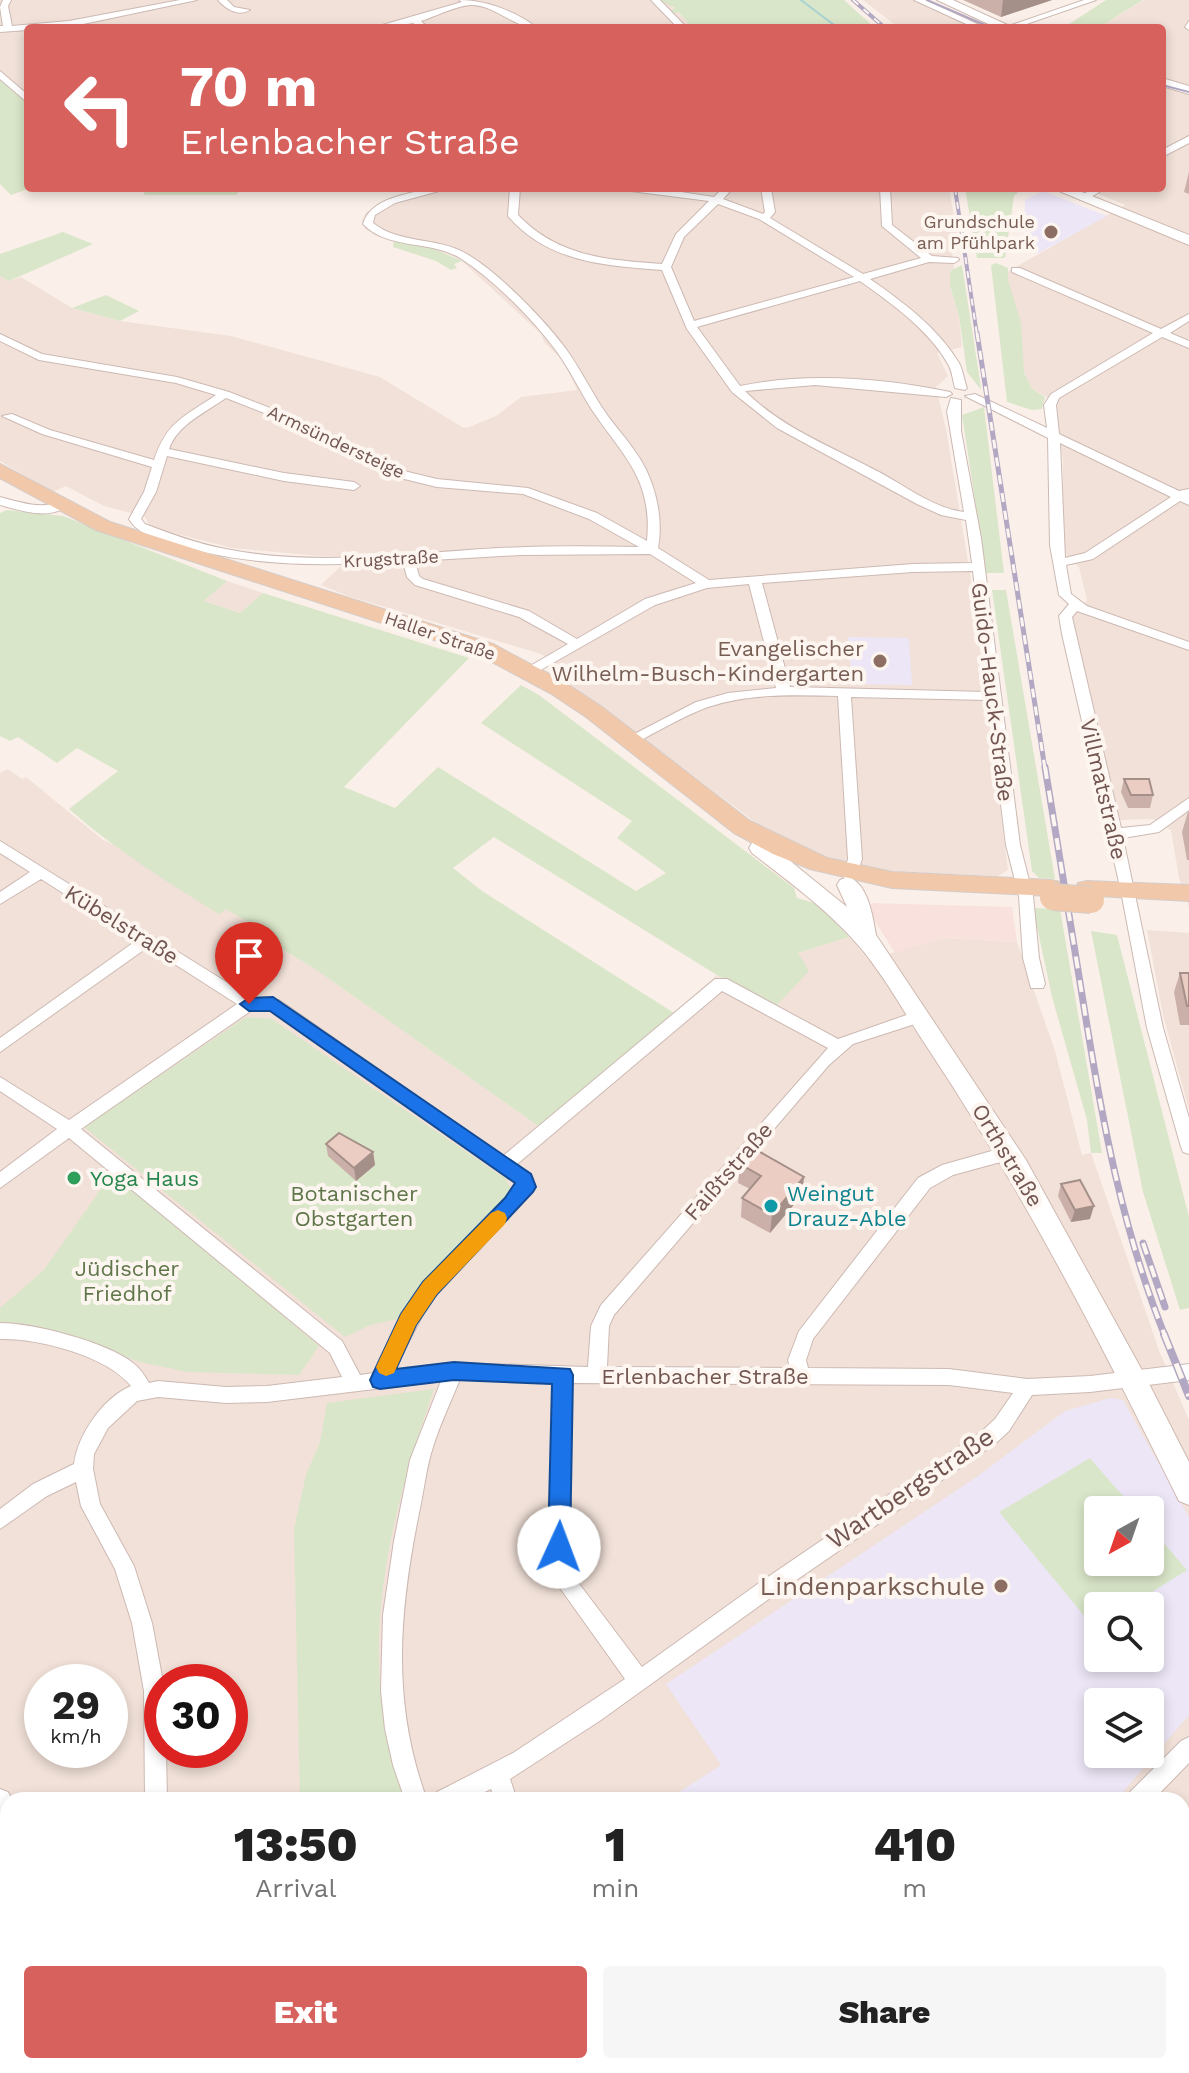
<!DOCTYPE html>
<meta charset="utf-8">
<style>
body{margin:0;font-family:"Work Sans",sans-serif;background:#f6f6f6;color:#222;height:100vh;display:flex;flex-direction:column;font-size:30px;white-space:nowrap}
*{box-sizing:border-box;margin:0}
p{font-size:26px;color:#767676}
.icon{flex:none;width:44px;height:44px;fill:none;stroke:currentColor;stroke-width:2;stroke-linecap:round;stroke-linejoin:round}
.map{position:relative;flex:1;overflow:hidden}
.sheet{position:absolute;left:0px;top:1792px;width:1190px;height:282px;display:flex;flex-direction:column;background:#fff;border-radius:24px 24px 0 0;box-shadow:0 4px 12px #0003}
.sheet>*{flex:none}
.guide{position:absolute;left:24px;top:24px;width:1142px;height:168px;border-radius:8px;box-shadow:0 4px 12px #0003;background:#d6615d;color:#fff;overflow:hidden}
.needle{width:52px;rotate:220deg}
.fabs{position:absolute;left:1084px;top:1496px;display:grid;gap:16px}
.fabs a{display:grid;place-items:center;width:80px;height:80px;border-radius:8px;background:#fff;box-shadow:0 4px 12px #0003;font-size:40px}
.speed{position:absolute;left:24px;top:1664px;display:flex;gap:16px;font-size:40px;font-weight:700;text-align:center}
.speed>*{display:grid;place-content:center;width:104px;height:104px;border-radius:50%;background:#fff;box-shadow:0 4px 12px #0003;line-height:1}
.speed small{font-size:20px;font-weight:400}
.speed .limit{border:12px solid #d22;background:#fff;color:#111}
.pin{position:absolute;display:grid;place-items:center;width:68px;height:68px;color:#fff;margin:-82px -34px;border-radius:50% 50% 50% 0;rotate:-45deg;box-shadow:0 0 8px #0007}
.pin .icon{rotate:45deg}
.me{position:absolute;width:88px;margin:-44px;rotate:2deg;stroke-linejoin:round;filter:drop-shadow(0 0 6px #0008)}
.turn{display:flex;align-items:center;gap:28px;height:168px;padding:0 24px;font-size:36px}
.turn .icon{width:104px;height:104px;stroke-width:2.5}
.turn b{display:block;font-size:56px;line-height:68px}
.eta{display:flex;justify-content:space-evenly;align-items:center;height:136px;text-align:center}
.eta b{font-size:48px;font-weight:800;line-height:56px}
.action{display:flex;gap:16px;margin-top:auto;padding:16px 24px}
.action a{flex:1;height:92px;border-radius:8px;background:#d6615d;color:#fff;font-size:32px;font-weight:800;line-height:92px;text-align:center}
.action a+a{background:#f6f6f6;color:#222}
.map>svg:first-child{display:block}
.residential{fill:#f1e1d8;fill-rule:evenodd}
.commercial{fill:#f9e1de}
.education{fill:#ede6f7;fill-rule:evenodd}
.green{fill:#dae6c9}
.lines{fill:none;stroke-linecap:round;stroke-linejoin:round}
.stream{stroke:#a7d2d1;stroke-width:2}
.street-casing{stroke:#cdb9b3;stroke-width:2}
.secondary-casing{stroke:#cfb9b1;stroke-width:2}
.primary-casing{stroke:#d5ccca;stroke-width:2}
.street{fill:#fff;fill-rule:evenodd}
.secondary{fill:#fff;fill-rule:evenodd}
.primary{fill:#f1c9aa;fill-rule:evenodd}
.tram{stroke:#b2a8c3;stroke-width:2}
.rail-far3-casing{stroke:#b2a8c3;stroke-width:4}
.rail-far2-casing{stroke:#b2a8c3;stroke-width:5}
.rail-far1-casing{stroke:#b2a8c3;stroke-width:7}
.rail-casing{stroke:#b2a8c3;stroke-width:8}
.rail-far3{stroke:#fdf5ef;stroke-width:2;stroke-dasharray:7;stroke-linecap:butt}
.rail-far2{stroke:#fdf5ef;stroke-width:3;stroke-dasharray:9;stroke-linecap:butt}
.rail-far1{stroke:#fdf5ef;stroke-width:4;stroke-dasharray:12;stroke-linecap:butt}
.rail{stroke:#fdf5ef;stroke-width:5;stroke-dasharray:16;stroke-linecap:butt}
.primary-bridge-casing{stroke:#d5ccca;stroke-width:28;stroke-linecap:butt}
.primary-bridge{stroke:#f1c9aa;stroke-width:26}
.wall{fill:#cbb0a9}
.shaded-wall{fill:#a59089}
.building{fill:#eccdc4;stroke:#a59089;stroke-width:2}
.route{fill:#1a73e8;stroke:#114b97;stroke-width:2}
.slow{fill:#f59e0b}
.education-dot{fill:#8d6e63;stroke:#fdf5ef;stroke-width:3}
.leisure-dot{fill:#2e9e5b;stroke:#fdf5ef;stroke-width:3}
.culture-dot{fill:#0f9aa8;stroke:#fdf5ef;stroke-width:3}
.labels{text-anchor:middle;stroke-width:8;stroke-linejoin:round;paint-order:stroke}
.far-education-label{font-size:18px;fill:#785e54;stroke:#fdf5ef;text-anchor:end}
.far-street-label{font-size:18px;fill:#725550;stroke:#fdf5ef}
.education-label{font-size:22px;fill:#785e54;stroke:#fdf5ef;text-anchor:end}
.street-label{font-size:22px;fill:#725550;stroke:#fdf5ef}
.leisure-label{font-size:22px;fill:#27864d;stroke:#fdf5ef;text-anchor:start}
.park-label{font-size:22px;fill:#5e7649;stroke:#fdf5ef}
.culture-label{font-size:22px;fill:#0d838f;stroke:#fdf5ef;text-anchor:start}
.near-street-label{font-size:26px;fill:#725550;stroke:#fdf5ef}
.near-education-label{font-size:26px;fill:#785e54;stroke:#fdf5ef;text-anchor:end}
</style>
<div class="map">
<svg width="1189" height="2073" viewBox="0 0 1189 2073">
<rect width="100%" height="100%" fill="#faf0e9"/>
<!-- residential -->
<path class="residential" d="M0,0H665L694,28H28V101L16,94L0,78Z
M863,0H914L979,28H899Z
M1144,0H1189V907L1179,878L1171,830L1153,819L1119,820L1070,620L1087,600L1079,567L1063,552V460L1054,401L1032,389L1024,372L1020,323L1000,276L1125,205L1084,188H1162V28H1098Z
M407,188H949L957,234L951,240L954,269L950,271V286L959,316L962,347L937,353L948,376L936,387L946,429L971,580L1008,870L998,876L879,871L823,858L763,828L558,675L559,666L541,654L348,596L321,585L341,566V558L232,548L150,527L145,517L104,506L66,486L53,492L0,461V276L9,281L21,277L72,308L120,321L231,336L380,377L462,427L467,428L496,416L521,397L577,390L564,362L544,342L541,334L462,261L446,253L377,236L365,229L362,221L366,212L413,190Z
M227,581L263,593L240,613L204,601Z
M8,769L22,779L26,777L103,840L117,846L191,896L219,913L226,909L252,924L247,929L312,967L540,1127L717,975L775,1007L798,953L849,937L868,960L942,938L1017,942L1055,1051L1082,1155L1091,1153L1160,1353L1189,1420V2073H0V773ZM1098,1510H1150V1562H1098ZM1098,1606H1150V1658H1098ZM42,1682H110V1750H42ZM162,1682H230V1750H162ZM1098,1702H1150V1754H1098ZM8,1800H1182V2066H8Z
M1147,930L1189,933V1110L1163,1015Z"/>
<!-- commercial -->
<path class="commercial" d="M872,903L1012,907L1017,942L942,938L895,953L868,910Z"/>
<!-- education -->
<path class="education" d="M1043,191L1107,216L1039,253L1023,247L1025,200Z
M848,637L909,638L912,685L852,684Z
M1110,1398L1123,1400L1189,1517V1715L1116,1800H667L721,1765L666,1684L978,1476L1065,1411ZM1098,1510H1150V1562H1098ZM1098,1606H1150V1658H1098ZM1098,1702H1150V1754H1098Z
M706,2066H946L951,2073H710Z"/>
<!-- green -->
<path class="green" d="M659,0H844L875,28H688L685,25L689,23L678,12L674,14L671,11L675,8Z
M1106,0H1143L1098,28H1063Z
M0,78L16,94L28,101V188H31L11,195L0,184Z
M141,188H243L236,195H145Z
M965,188H1023L1014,196L1005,258H977Z
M63,232L93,244L9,281L0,276V254Z
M394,238L425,245L462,261L454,264L457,268L451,270L436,261L393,247Z
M996,263L1008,268V280L1021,323L1024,372L1032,389L1045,397L1042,409L1032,410L1007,402L991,265Z
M962,265L980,381L981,390L967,372L959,316L950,286V271Z
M106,295L139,311L120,321L72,308Z
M984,407L1004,573H986L962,415Z
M7,510L63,516L227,581L204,601L240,613L263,593L469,658L344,787L395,808L438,767L636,891L666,873L617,838L632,821L481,723L521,685L539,695L794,888L797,898L818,904L849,937L798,953L809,971L775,1007L717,975L494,837L453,868L482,891L674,1013L540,1127L312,967L246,928L251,924L226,909L219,914C167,882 114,849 69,809L118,771L77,748L57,763L18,737L10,741L0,736V513Z
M992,590H1006L1055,879L1039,878L1032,871Z
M1033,908L1060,909L1102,1153H1091L1087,1120L1052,997Z
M1091,931L1117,935L1189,1217V1308L1180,1310L1143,1192Z
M246,1017L272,1019L506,1179L513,1194L402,1318L370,1325L345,1337L84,1127Z
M113,1172L319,1346L299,1375L188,1372L140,1362L37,1327L0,1324V1308L43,1271Z
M434,1389C388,1522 351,1664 407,1800H300L294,1529L306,1475L320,1442L327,1403Z
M1090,1458L1135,1510H1098V1562H1150V1527L1187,1570L1130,1606H1098V1626L1094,1628L999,1512Z
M293,2066H463L464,2073H277Z"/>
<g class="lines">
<!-- stream -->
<path class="stream" d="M801,0L838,28"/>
<!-- street casing -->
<g class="street-casing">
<path id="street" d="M3,0H11L8,6L12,26L69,21L180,0H197L69,27L0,32V26H3L0,7Z
M218,0H227L234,7L250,10C238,17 226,9 218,0Z
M459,0C485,0 516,11 537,28C514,28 495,5 471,5C458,5 434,17 421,21L428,28H419L413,23L388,28H372L462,2Z
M651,0H660L687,28H678Z
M914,0H925L986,28H975Z
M1084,0H1096L1015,28H1003Z
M1189,21V30L1185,27Z
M0,71L28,95V103L0,79Z
M1189,136V143L1162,157V150Z
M433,188H450L395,203L375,215L373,223C399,244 437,237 465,253C496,270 545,320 566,349C579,367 589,387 601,406C611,422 624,435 634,450C654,476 664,515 658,548L709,580L913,564L972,563L966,520L941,515L917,504L777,428L732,392L687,329L662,270C605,266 547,262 508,216L510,188H520L518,215C558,257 608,260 662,264L676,234L709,201L631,191L626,188H655L714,197L723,188H733L723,199L763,214L765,212L761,188H771L775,212L770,218L863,274L921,258L882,226L880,188H890L892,225L932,256L958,258L959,260L954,263L929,262L870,279C902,301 939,329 959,363C963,370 964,380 967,388L965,390L955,388C953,380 952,371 948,364C929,330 891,303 860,281L697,327L740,386C808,372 882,378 950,392L952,394L946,397L815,385L745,391C783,429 833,447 879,472C907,487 933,508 964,512L947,411L951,398L961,400V431L981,538L1020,845L1033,896L1039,958L1045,984L1043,988H1031L1023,958L1019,896L1006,845L988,700L851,697L862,859L855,879H845L843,875L848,859L838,696C795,695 749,693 708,707C683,716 659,731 635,743H625L623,740L696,702L728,693L776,688L749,584L707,588L655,605L530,676L525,675V669L568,644L519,617L415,585L407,577L403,562C323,566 240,568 164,540C150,535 137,533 129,519L144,492L152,467L42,434L2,416L12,414L50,430L154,460C167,421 184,417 216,395L176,383L39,360L0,341V334L42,354L177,377L229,392L311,424L404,471L437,479L528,488L597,513L647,541C653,479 623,456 592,410C580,391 570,370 557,352C534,320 493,279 460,258C430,240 388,250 363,224C371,197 409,194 433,188ZM718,204L759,219L854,277L694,321L671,267L684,237ZM226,398L303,428L396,477L437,487L523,494L589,519L639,547C592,546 545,546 499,548C409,553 315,567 226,549C198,544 171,534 145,524L141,519L156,492L167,456L284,481L354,490L360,486L354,482L284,473L169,449C177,425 206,412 226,398ZM650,554L696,583L645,599L577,639L529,611L423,579L419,576L415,561L520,555ZM973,571L987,692L790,687L762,583L913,572Z
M1094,188H1106L1086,200H1080V196Z
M1012,268H1020L1161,329L1189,314V321L1170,333L1189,341V348L1162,337L1059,398L1056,405L1059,434L1179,491L1189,489V505L1180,501L1093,559L1066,565L1071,594L1087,606L1189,642V650L1077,611L1072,617L1121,828L1150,825L1189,798V810L1159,832L1123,838L1163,1028L1189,1118V1154L1183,1152L1181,1147L1147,1028L1121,891L1062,634L1059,616L1069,604L1059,595L1050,545L1048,438L965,396L975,394L1047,428L1044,405L1051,394L1153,333L1012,272ZM1060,443L1171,497L1085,553L1065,558Z
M0,497C22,503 39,509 62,502L68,506C48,520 22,511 0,505Z
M0,841L252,998L279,1000L503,1156L715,979H727L838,1039L918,1011L924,1013L926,1017L924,1021L853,1044L829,1065L614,1315L609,1326L607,1367L790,1368L788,1360L799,1331L918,1178L942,1165L1009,1146L1015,1148L1017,1153L1015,1158L953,1175L930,1188L813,1339L806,1360L808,1368L949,1369L1027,1379L1090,1376L1189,1364V1380L1090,1392L1032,1395L1009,1431L996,1443L773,1596L601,1720L510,1779L517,1800H495L491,1789L468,1800H434L437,1792L513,1753L625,1679L555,1581L549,1547L554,1383L460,1379C451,1402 440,1424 433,1447C426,1468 424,1491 419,1513C399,1613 391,1702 427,1800H405L393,1765L385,1729L381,1691L383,1615L394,1541L410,1460L441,1381L267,1402L226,1403L158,1397L137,1401L108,1428L94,1454L93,1469L100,1504L134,1566L152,1623L163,1682L162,1750H166L167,1800H145L144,1691L132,1623L115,1569L81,1506L76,1482L47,1496L0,1529V1509L33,1484L74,1464C78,1434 103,1398 131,1386C107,1356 38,1338 0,1339V1323C33,1323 107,1342 133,1363C140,1368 145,1376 149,1383L158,1381L226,1387L267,1386L342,1377L330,1353L69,1138L0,1188V1172L57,1129L0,1091V1077L69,1120L237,1004L148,947L0,1052V1038L137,940L41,879L0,904V892L30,872L0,853ZM722,991L828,1048L601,1305L591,1326L588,1367L454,1363L394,1370L429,1303L532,1192L535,1187L530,1174L516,1165ZM252,1010H270L516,1183L517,1185L508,1195L416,1292L396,1326L374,1373L360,1375L342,1341L81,1129ZM572,1383L949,1385L1013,1393L995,1419L982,1431L759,1583L642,1667L574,1577L569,1547Z
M1189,1737V1763L1153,1800H1127L1130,1792L1181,1741Z
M0,1789L8,1792L12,1800H8V1827L0,1823Z
M1182,2002L1189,2005V2036L1182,2033Z
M8,2049V2066H18L9,2073H0V2052Z
M171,2066H195L196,2073H172Z
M664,2066H690L693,2073H667Z"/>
</g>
<!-- secondary casing -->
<g class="secondary-casing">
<path id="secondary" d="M937,0H953L1014,28H997Z
M1162,78L1189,86V94L1162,86Z
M1052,188H1072L1189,235V245Z
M760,841L768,843L847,907L837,885L840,880L848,877C868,883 873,917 876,935L1026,1160L1143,1372L1189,1462V1505L1179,1501C1103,1347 1024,1193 929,1050C906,1016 885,976 858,945C827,909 789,882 752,853L749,848L752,843Z"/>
</g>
<!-- primary casing -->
<g class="primary-casing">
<path id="primary" d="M0,464L110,522L493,644L566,683L602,707L750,821L827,858L892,872L1051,880L1060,882L1063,888L1060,894L1051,896L892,888L810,869L773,854L734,833L586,717L550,693L477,654L96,530L0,478Z
M1087,881L1189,885V901L1078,895L1075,889L1078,883Z"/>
</g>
<!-- street -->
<use href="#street" class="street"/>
<!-- secondary -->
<use href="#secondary" class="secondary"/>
<!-- primary -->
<use href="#primary" class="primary"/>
<!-- tram -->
<path class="tram" d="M927,0L992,28
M1162,85L1189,92"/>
<!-- rail-far3 casing -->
<g class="rail-far3-casing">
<path id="rail-far3" d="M853,0L885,28
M955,188L977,335"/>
</g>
<!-- rail-far2 casing -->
<g class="rail-far2-casing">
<path id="rail-far2" d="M977,333L1045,769"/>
</g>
<!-- rail-far1 casing -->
<g class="rail-far1-casing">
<path id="rail-far1" d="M1045,767C1058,847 1071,927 1084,1007C1102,1120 1122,1229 1165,1336
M1143,1243L1165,1307"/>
</g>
<!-- rail casing -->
<g class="rail-casing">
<path id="rail" d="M1164,1334L1189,1396"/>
</g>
<!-- rail-far3 -->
<use href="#rail-far3" class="rail-far3"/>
<!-- rail-far2 -->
<use href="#rail-far2" class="rail-far2"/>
<!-- rail-far1 -->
<use href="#rail-far1" class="rail-far1"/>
<!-- rail -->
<use href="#rail" class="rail"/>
<!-- primary-bridge casing -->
<g class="primary-bridge-casing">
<path id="primary-bridge" d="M1053,897L1091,900"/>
</g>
<!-- primary-bridge -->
<use href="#primary-bridge" class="primary-bridge"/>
</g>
<!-- wall -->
<path class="wall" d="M963,0H1052L1001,17Z
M1189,172V194L1184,192Z
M1124,779L1153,795L1150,808H1128L1121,792Z
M1188,812H1189V860H1187L1182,832Z
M1180,973H1189V1025H1180L1174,992Z
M326,1144L373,1152L375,1165L356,1181L328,1156Z
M740,1164L802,1195L770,1233L741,1217L742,1198L750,1189L738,1183Z
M1061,1184L1090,1219L1071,1222L1058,1196Z"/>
<!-- shaded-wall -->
<path class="shaded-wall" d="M1003,0H1052L1001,17Z
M373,1152L375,1165L356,1181L354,1168Z
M804,1177L802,1195L770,1233L772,1215Z
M1094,1206L1090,1219L1071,1222L1075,1210Z"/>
<!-- building -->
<path class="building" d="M1124,779H1149L1153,795H1131Z
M1180,973H1189V1006H1187Z
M339,1133L373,1152L354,1168L326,1144Z
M753,1148L804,1177L772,1215L742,1198L761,1176L740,1164Z
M1080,1180L1094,1206L1075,1210L1061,1184Z"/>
<!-- route -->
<path class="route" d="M273,997L531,1174L536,1187L533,1192L437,1294L416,1325L396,1369L454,1362L570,1369L573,1375L570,1547L567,1554L559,1557L551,1554L548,1547L552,1384L454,1380L380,1389L373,1387L370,1380L401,1314L423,1282L505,1198L515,1183L270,1011H249L240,1004L249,998Z"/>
<!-- slow -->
<path class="slow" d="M498,1210L505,1213L507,1218L505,1224L437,1294L416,1325L394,1373L386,1376L379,1373L376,1367L401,1314L423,1282L491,1213Z"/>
<!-- markers -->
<g class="education-dot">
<circle cx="1051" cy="232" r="8"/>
<circle cx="880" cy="661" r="8"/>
<circle cx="1001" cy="1586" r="8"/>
</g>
<circle class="leisure-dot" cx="74" cy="1178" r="8"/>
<circle class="culture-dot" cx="771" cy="1206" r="8"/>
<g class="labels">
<!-- far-education labels -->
<g class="far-education-label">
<text x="1035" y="228">Grundschule<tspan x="1035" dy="21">am Pfühlpark</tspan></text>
</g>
<!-- far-street labels -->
<g class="far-street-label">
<text transform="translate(336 442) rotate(25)" y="6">Armsündersteige</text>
<text transform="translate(391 559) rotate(-3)" y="6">Krugstraße</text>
<text transform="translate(440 636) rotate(19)" y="6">Haller Straße</text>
</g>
<!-- education labels -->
<g class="education-label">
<text x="864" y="656">Evangelischer<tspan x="864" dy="25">Wilhelm-Busch-Kindergarten</tspan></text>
</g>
<!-- street labels -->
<g class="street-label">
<text transform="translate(993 692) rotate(83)" y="8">Guido-Hauck-Straße</text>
<text transform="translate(1104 789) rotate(77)" y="8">Villmatstraße</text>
<text transform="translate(122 924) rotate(32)" y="8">Kübelstraße</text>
<text transform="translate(1008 1155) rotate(59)" y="8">Orthstraße</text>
<text transform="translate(728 1171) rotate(-49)" y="8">Faißtstraße</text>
<text x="705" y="1384">Erlenbacher Straße</text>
</g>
<!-- leisure labels -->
<g class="leisure-label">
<text x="90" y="1186">Yoga Haus</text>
</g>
<!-- park labels -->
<g class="park-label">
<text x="354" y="1201">Botanischer<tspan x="354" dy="25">Obstgarten</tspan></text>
<text x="127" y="1276">Jüdischer<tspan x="127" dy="25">Friedhof</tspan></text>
</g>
<!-- culture labels -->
<g class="culture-label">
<text x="787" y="1201">Weingut<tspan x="787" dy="25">Drauz-Able</tspan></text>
</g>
<!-- near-street labels -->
<g class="near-street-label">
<text transform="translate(910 1488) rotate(-34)" y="9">Wartbergstraße</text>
</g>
<!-- near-education labels -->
<g class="near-education-label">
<text x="985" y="1595">Lindenparkschule</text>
</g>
</g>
</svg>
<div class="fabs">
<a><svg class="needle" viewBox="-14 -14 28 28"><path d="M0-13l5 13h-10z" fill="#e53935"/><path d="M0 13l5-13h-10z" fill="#767676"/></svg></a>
<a><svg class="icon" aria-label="search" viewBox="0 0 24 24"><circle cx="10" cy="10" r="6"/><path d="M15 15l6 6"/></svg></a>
<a><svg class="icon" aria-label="layers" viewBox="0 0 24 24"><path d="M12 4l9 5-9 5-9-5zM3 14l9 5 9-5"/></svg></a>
</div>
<div class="speed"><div>29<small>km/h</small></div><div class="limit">30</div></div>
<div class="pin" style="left:249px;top:1004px;background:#d93025"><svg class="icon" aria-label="arrive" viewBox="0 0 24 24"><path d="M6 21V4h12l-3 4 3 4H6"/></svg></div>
<svg class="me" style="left:559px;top:1547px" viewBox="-20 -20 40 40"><circle r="19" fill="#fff"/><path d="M0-13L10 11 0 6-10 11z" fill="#1a73e8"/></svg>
<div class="guide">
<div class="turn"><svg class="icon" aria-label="left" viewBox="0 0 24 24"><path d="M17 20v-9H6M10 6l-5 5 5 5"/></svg><div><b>70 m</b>Erlenbacher Straße</div></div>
</div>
<section class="sheet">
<div class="eta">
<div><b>13:50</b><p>Arrival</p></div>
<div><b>1</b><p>min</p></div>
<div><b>410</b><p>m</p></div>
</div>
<div class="action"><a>Exit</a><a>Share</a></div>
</section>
</div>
